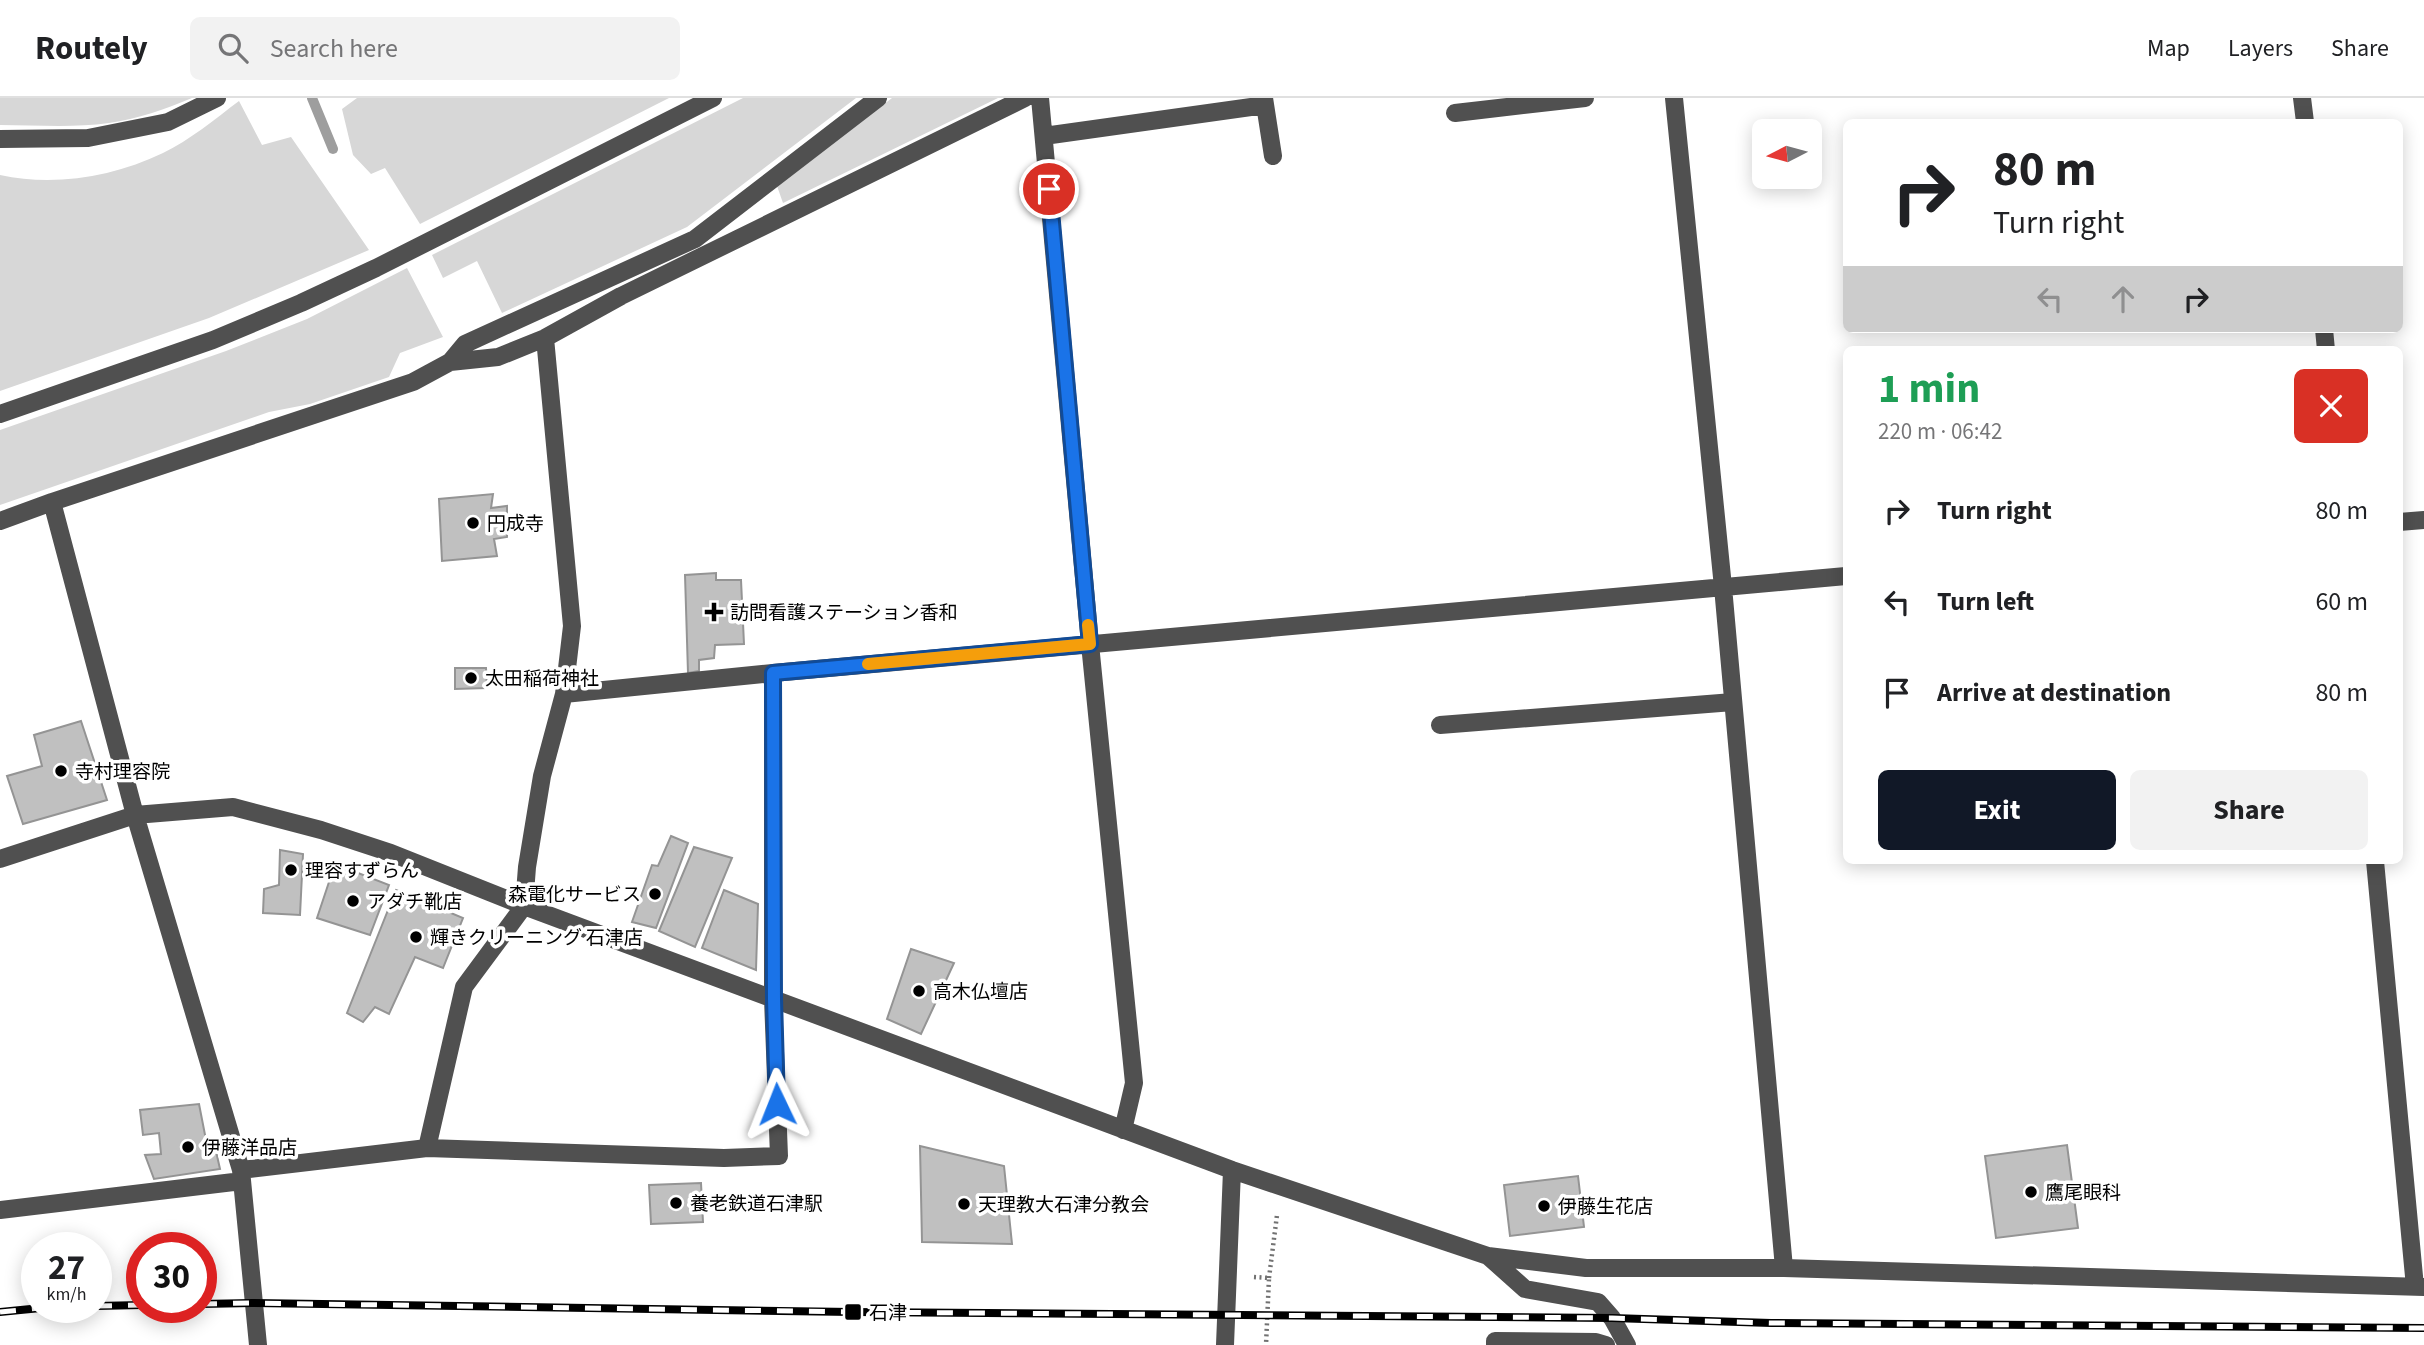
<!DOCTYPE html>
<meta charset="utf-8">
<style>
body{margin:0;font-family:"Source Sans 3","Noto Sans JP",sans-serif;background:#f2f2f2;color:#202124;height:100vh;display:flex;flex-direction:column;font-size:26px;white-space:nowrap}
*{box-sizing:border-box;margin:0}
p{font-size:23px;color:#757577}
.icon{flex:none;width:38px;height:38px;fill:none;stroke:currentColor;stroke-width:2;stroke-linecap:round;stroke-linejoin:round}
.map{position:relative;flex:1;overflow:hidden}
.details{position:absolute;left:1843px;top:248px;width:560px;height:518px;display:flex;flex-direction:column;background:#fff;border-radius:10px;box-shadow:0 4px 18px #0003}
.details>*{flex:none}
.banner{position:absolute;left:1843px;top:21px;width:560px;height:214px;border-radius:10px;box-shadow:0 4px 18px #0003;background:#fff;color:#202124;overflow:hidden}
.needle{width:46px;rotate:264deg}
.tools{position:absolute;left:1752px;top:21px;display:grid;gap:14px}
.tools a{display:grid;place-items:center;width:70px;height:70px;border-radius:10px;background:#fff;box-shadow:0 4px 18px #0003;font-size:35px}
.speed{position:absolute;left:21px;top:1134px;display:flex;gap:14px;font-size:35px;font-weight:700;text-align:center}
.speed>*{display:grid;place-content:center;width:91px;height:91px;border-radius:50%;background:#fff;box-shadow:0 4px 18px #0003;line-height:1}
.speed small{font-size:18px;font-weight:400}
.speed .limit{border:10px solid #d22;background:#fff;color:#111}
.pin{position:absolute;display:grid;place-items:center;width:60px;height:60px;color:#fff;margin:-30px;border:4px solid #fff;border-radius:50%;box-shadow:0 2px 7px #0007}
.me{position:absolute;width:77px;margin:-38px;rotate:358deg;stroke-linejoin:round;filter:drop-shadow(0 0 5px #0008)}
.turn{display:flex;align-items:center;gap:24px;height:147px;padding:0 35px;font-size:32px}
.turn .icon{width:91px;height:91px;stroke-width:2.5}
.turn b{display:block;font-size:49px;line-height:60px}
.lanes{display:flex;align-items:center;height:66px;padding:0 35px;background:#0003;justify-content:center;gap:35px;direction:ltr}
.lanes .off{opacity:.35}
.round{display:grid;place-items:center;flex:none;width:74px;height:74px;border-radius:10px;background:#f2f2f2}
.head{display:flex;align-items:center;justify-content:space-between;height:119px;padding:0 35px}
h1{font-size:42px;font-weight:700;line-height:52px;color:#1e9e55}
.cta{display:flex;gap:14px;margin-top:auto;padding:14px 35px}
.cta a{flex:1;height:80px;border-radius:10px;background:#111827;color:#fff;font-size:28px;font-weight:700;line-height:80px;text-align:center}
.cta a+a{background:#f2f2f2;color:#202124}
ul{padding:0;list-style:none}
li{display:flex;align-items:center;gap:21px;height:91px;padding:0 35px}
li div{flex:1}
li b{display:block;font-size:26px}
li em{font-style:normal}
header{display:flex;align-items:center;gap:42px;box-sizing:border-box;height:98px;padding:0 35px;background:#fff;border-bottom:2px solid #e0e0e0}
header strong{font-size:33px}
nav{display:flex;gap:38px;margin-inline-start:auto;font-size:24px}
.search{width:490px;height:63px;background:#f2f2f2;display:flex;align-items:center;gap:18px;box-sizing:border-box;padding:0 24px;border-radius:10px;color:#757577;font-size:26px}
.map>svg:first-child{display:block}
.green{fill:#d7d7d7}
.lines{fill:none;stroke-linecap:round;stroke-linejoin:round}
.stream{stroke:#9e9e9e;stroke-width:10}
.building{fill:#c0c0c0;stroke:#949494;stroke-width:2}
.path{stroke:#727272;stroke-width:4.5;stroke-dasharray:2 3.5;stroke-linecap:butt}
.minor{stroke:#505050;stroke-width:18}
.rail-casing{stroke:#000;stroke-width:8}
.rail{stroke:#fff;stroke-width:5;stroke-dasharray:16;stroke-linecap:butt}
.route-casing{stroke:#114b97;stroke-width:18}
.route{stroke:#1a73e8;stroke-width:12}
.slow{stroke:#f59e0b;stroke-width:12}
.poi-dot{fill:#000;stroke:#fff;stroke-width:2.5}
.labels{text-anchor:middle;stroke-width:7;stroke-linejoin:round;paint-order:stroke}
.poi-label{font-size:19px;fill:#000;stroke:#fff;text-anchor:start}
</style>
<header>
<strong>Routely</strong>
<div class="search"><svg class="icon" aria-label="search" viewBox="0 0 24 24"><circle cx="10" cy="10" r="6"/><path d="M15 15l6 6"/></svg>Search here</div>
<nav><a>Map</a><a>Layers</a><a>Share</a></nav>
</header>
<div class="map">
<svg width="2424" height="1247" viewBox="0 0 2424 1247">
<rect width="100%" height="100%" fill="#fff"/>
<!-- green -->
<path class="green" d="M0,0H192C166,11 137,21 109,25C73,30 36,27 0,27Z
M357,0H669L420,126L385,70L371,76L353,57L342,11Z
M743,0H856L687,129L502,215L477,163L443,180L432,157Z
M892,0H998L783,105L777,88Z
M239,3L262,47L291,39L369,152L209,220L0,293V77C54,89 113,79 163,55C190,42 215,21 239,3Z
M407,170L443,239L400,255L389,279L310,306L269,314L0,407V332L226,253L307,221Z"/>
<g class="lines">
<!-- stream -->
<path class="stream" d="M312,0L333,51"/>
</g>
<!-- building -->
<path class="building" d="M493,396L491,410L507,408V439L494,441L497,458L442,463L439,401Z
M716,475V482H741L744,546L715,547L714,560L699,562V573L688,575L685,477Z
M455,570H486L487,590L455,591Z
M81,623L107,702L23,726L7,678L42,668L34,637Z
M671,738L688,745L656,830L632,824L652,767L658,768Z
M694,749L732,760L695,849L659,833Z
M280,752L303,756L300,817L263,815L264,791L279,787Z
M335,766L389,787L370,837L317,820Z
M396,792L463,820L443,870L415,859L389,916L375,909L363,924L347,915Z
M724,792L758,806L756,872L702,850Z
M911,851L954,865L921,936L887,921Z
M199,1006L206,1042L213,1040L220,1071L154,1081L145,1057L161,1056L159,1035L143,1037L140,1012Z
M2067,1047L2078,1130L1996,1140L1985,1058Z
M920,1048L1004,1068L1012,1146L922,1144Z
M1578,1078L1584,1129L1510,1138L1504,1087Z
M701,1085L703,1124L651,1126L649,1087Z"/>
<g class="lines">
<!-- path -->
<path class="path" d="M1254,1179L1269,1180L1266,1247
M1269,1180L1277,1117"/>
<!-- minor -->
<path class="minor" d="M1040,0L1090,546L1134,985L1123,1032
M1264,0L1273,58
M1674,0L1723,489L1784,1170
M2302,0L2305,24
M1455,15L1585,0
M1044,38L1265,7
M0,41L88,40L168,24L217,0
M2324,231L2326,252
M450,264L465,246L695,141L878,0
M0,316L213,242L301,205L376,170L713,0
M52,404L135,717L241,1072L258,1247
M0,423L52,404L413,284L450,264L498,259L545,240L621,198L1025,0
M2399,424L2424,422
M564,596L773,575L1846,478
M1440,627L1733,604
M0,761L135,717L233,709L321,732L391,755L524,808L1232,1072L1488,1158L1586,1170H1784L2424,1189
M2375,763L2415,1189
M427,1050L464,889L524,808L527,769L542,678L564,596L572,528L545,240
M241,1072L427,1050L724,1060L779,1058L773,901V575
M0,1112L242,1083
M1488,1158L1525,1191L1598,1204L1612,1220L1627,1247
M1225,1247L1232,1072
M1495,1247V1243L1596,1244L1606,1247"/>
<!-- rail casing -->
<g class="rail-casing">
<path id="rail" d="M201,1206L252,1205L853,1214L1612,1220L1771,1225L2424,1230
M96,1208L142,1207
M0,1214L51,1209"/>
</g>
<!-- rail -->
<use href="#rail" class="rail"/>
</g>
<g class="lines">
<!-- route casing -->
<g class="route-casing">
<path id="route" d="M777,1006L774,901L773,575L1090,546L1049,91"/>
</g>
<!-- route -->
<use href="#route" class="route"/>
<!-- slow -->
<path class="slow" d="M868,566L1090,546L1088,527"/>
</g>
<!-- markers -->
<g class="poi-dot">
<circle cx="473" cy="425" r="7"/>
<path d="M710.5 503.5h7v7h7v7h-7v7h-7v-7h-7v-7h7z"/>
<circle cx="471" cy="580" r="7"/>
<circle cx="61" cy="673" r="7"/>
<circle cx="291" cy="772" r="7"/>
<circle cx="655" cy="796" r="7"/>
<circle cx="353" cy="803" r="7"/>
<circle cx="416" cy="839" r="7"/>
<circle cx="919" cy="893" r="7"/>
<circle cx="188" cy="1049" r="7"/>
<circle cx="2031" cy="1094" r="7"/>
<circle cx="676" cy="1105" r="7"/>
<circle cx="964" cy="1106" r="7"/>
<circle cx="1544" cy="1108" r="7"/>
<rect x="844" y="1205" width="18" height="18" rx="3.5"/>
</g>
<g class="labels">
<!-- poi labels -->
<g class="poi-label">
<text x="487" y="432">円成寺</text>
<text x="730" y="521">訪問看護ステーション香和</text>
<text x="485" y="587">太田稲荷神社</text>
<text x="75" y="680">寺村理容院</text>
<text x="305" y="779">理容すずらん</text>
<text x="641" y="803" text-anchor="end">森電化サービス</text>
<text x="367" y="810">アダチ靴店</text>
<text x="430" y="846">輝きクリーニング 石津店</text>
<text x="933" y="900">高木仏壇店</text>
<text x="202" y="1056">伊藤洋品店</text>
<text x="2045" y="1101">鷹尾眼科</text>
<text x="690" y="1112">養老鉄道石津駅</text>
<text x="978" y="1113">天理教大石津分教会</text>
<text x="1558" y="1115">伊藤生花店</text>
<text x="869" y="1221">石津</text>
</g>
</g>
</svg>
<div class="tools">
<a><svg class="needle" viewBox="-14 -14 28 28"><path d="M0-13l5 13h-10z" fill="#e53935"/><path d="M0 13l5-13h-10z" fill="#757577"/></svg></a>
</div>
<div class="speed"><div>27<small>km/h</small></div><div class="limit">30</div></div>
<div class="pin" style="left:1049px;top:91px;background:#d93025"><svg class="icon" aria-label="arrive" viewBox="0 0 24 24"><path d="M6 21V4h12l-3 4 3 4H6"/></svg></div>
<svg class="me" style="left:777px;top:1006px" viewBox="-20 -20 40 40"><path d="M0-17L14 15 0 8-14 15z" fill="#1a73e8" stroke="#fff" stroke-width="4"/></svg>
<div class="banner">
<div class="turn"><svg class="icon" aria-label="right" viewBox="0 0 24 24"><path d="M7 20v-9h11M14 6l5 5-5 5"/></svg><div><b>80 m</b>Turn right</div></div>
<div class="lanes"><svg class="icon off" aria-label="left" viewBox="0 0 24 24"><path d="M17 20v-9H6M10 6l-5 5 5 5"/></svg><svg class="icon off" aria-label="ahead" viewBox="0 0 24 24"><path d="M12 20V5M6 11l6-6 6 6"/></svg><svg class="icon" aria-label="right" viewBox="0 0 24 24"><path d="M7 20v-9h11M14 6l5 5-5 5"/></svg></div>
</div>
<section class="details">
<div class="head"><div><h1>1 min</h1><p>220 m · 06:42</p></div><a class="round" style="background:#d93025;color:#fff"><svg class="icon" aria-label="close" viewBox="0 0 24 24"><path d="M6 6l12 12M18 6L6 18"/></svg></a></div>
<ul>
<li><svg class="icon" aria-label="right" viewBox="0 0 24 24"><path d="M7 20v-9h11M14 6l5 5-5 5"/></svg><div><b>Turn right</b></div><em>80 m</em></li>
<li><svg class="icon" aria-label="left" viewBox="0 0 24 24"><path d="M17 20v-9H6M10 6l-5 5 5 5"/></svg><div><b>Turn left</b></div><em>60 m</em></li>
<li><svg class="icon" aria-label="arrive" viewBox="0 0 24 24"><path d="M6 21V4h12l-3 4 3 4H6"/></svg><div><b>Arrive at destination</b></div><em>80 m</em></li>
</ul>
<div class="cta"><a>Exit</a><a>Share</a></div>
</section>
</div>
